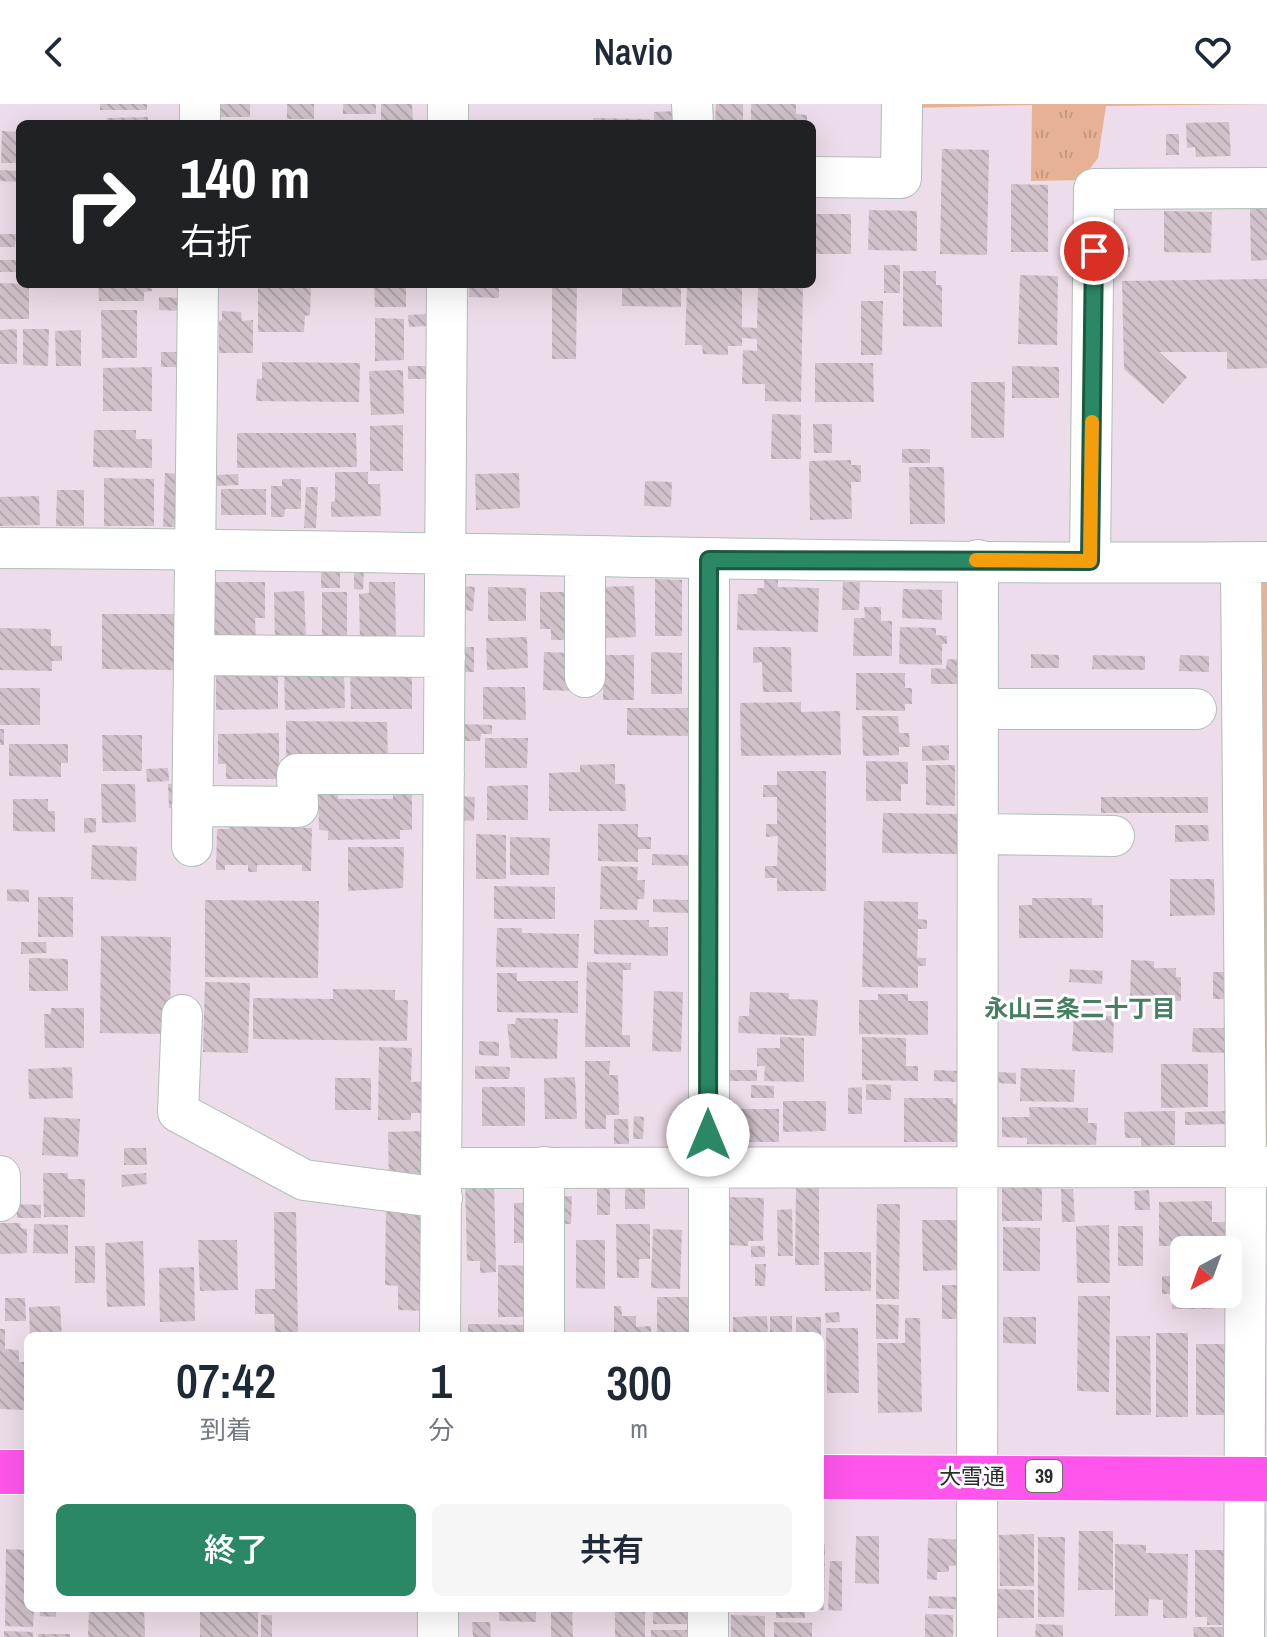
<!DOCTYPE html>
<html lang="ja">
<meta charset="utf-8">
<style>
body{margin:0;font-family:"Archivo Narrow","Noto Sans JP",sans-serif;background:#f6f6f7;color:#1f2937;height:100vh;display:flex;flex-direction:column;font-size:30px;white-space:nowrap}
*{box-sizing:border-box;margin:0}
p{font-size:26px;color:#747a83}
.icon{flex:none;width:44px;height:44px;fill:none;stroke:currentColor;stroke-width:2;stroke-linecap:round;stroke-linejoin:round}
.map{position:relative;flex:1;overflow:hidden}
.sheet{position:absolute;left:24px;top:1228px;width:800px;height:280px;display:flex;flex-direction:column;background:#fff;border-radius:12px;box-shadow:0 8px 32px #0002}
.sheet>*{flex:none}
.guide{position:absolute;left:16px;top:16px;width:800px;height:168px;border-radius:12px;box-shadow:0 8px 32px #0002;background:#202124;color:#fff;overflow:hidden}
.needle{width:52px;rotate:221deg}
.controls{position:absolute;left:1170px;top:1132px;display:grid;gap:16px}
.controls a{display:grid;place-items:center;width:72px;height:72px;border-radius:12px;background:#fff;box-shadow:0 8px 32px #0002;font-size:40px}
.pin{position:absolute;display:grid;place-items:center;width:68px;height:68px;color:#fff;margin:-34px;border:4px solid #fff;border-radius:50%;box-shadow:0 2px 8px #0007}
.me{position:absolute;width:88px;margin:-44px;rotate:0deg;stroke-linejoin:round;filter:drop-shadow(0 0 6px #0008)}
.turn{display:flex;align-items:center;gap:28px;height:168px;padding:0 32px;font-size:36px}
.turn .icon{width:104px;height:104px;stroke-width:2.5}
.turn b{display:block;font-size:56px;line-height:68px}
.eta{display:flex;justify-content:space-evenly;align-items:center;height:136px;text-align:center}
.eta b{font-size:48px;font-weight:600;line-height:56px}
.action{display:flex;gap:16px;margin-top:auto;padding:16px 32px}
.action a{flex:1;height:92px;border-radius:12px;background:#2a8964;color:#fff;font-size:32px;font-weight:600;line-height:92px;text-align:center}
.action a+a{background:#f6f6f7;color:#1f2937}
header{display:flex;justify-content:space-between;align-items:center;height:104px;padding:0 32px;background:#fff;font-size:36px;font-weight:600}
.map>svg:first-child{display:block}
.grass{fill:url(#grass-tufts)}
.park{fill:#e7b195}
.building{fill:url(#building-back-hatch)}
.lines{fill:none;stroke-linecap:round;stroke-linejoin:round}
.minor-casing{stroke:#b0bfb7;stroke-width:42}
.highway-casing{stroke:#fff;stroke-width:46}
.minor{stroke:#fff;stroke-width:40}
.highway{stroke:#ff55ec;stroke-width:44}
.route-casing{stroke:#1b5941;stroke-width:20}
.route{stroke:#2a8964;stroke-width:14}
.slow{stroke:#f59e0b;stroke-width:14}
.labels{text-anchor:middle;stroke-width:6;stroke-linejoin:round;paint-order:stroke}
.shield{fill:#fff;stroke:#6b6b6b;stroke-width:2}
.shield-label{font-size:20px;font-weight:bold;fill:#2b2b2b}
.street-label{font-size:22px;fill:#2b2b2b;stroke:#fff}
.neighbourhood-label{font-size:24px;font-weight:bold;fill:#487e63;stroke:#fff}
</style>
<header><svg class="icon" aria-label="back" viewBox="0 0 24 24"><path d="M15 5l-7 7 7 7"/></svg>Navio<svg class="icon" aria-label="heart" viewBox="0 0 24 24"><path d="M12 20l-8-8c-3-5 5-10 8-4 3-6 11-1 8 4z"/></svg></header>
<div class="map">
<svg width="1267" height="1533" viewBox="0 0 1267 1533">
<defs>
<pattern id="grass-tufts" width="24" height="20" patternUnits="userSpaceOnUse" patternTransform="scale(2)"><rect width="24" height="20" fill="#e7b195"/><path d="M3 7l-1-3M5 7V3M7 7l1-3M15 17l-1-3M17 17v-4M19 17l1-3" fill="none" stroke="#c69881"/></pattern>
<pattern id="building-back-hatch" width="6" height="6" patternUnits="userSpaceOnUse" patternTransform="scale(2)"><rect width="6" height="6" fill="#d0c1cb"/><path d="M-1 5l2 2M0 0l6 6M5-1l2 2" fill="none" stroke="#b3a6ae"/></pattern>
</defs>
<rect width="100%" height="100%" fill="#eddce9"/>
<!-- grass -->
<path class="grass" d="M913,0H1267L1106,2L1098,54L1081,76L1031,77L1032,1L913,4Z"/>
<!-- park -->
<path class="park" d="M1254,472H1267V1057H1252Z"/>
<!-- building -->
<path class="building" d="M100,0H147V6H100Z
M220,0H250V13H220Z
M287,0H314V15H287Z
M343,0H376V10H343Z
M381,0H412L413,16L381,17Z
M716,0H743V20H715Z
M751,0H796V10L807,11V20H751Z
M676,7V20H654V8Z
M148,13V20H107V14Z
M593,14L650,15V20H593Z
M1229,18L1231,52L1196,53L1195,43L1187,44L1186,19Z
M2,27L20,28V59H1Z
M1166,30H1179V51H1166Z
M942,45L989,46L987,151L940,150Z
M0,66L20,67V78L0,77Z
M1011,80L1048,81V148H1011Z
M1260,98H1267V156L1251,157L1250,105L1260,104Z
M869,106L917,107V147L868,146Z
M1164,107L1212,108L1211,149L1164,148Z
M812,110H851V150H812Z
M0,130H16L15,143H0Z
M1107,141H1130V153H1107Z
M0,156H20V168H0Z
M884,161H900V189H884Z
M903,167H936V181H942V223L903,222Z
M1020,171L1058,172L1057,241L1018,240Z
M1267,175V264L1227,265V248H1159L1187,273L1163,300L1124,265L1122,177Z
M0,179L29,180V215H0Z
M98,180H152V187L144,188V197H99Z
M311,180L310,211L305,212L304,228H258V181Z
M374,180H406V203H375Z
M469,180H499V194L469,193Z
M552,180H577L576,255H552Z
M622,180H681V203L622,202Z
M687,180H742V223L757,224L758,181L803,182L801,298L765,297V280H742L743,246L757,247V235L742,234V242H728V251L703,250L702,241H685Z
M159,193L183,194V207L159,206Z
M861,197H883L882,251H861Z
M101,206H137V254H102Z
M222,207L241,208L242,217L253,216V249H219V217L222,216Z
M429,210L430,222L409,223L408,211Z
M375,214L404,215V256L375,257Z
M17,225V260H0V226Z
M23,225H49L48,262L23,261Z
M81,226V262H56L55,227Z
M161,248H183V263H161Z
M262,258L360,259L359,298L256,297L257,275H262Z
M815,259H873L874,298H815Z
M408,262H429V275H408Z
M1012,262L1059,263V294H1012Z
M152,263V307H103V264Z
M403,266L404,310L371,311L369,267Z
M971,278H1005L1004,334H971Z
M772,310L801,311V355H771Z
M813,320H832V349H814Z
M403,321V367H370V322Z
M94,326H136V335H152V364L93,363Z
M237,329H356L357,363L237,364Z
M902,345H930V359H902Z
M851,356V361H861V378H851L852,415L810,416L809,357Z
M909,363H944L945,420H910Z
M335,368H368V380H380L381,412L331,413V398L335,397Z
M165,369L183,370L182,423H163Z
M519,369L520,404L476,406L475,370Z
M238,370L239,381L217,382V371Z
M104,374L154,375V422H104Z
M282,375H301V405H285L284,413H271V382H282Z
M645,377L672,378L671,403L644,402Z
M306,383H318L316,424H304Z
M221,385H266V411H221Z
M57,386H84V422H56Z
M39,392L40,421L0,422V393Z
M321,465H340V484H321Z
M354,465H364L363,486L354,485Z
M764,474H778V483L819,484L818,528L737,526L738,490H757V484H764Z
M655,475L682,476V532H655Z
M204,478H265V514H255L256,536H204Z
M369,478H395L396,535L360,536L359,490L369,489Z
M843,478H860L859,506H842Z
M462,482L475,483L473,507L462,506Z
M634,482L636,533L603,534L602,483Z
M488,483L526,484V517H488Z
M903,485L942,486V516L902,514Z
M304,487L306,534L275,535L274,488Z
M322,488H347V532H322Z
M540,488H574L573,536H551V525H540Z
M864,503H881V517H892V552H853L854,514H865Z
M102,510H178V566L102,565Z
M900,523L936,524V531L947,532V540H942V561L899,560Z
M0,524L51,525V542H62V557H52V567L0,566Z
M527,533L528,564L487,566L486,534Z
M460,543H474V568H460Z
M753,543H791L792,588H763L762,558L753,559Z
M544,548L575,549L574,587L543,586Z
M651,548L682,549V590H651Z
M1031,550L1059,551V564H1031Z
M603,551H634V596H603Z
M1093,551L1145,552V566L1092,565Z
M1180,551L1209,552V568L1179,567Z
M947,555L963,556V580H931V564L946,565Z
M344,565L345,604L285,606L284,567Z
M350,566H412V605H351Z
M216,567H278V605L216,606Z
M856,569H905V584H912V600H905V607L856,606Z
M483,583H525L526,616L483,615Z
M0,584H40V621H0Z
M801,598V608L840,607L841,651L741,652L740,599Z
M627,604H690V632L627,631Z
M862,612H898L899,629H909L910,643H899V651L863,652Z
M286,617L387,618L388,655L286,654Z
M465,620L492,621V630H481L480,637H465Z
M0,625H4V641H0Z
M279,629V675H226V660H218V630Z
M102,631H142V667H103Z
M485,634H528L527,664H485Z
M9,640H68V659H61V673L9,672Z
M949,641V656L922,657V642Z
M866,657L908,658V680H901V697H866Z
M615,660V680H625L626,707H549V669L580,668V661Z
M926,661H955V702L926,701Z
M168,664L169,677L147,678L146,665Z
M777,667H826V787H777V774H765V762H777L778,732L766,733V720H777V693H763V681H777Z
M180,679V704H169L168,680Z
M101,680H135L136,718L102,719Z
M528,681V716H487V682Z
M318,686H338V695H393V686H412V726H400V735L328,736V727L319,726Z
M460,692L475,693L474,717L459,716Z
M1101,693H1208V709H1101Z
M13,695H48V707H55V728L13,727Z
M883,709L957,710V750L882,749Z
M84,714H96V728L84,729Z
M229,716L289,717V724H312L311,767H302V761H257V768H248V761H225V766H216L217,725H229Z
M598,720H638V733H651V745H638V758L598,757Z
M1175,721H1208L1209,737L1175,738Z
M476,730L506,731V775H476Z
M510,733L550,734L549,771H510Z
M92,741L137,743L136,777L91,775Z
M348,743H404L403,784L348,787Z
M652,750L689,751L688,762L652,761Z
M601,762L638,763L637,776H645L644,795H638L637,806L600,805Z
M1170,775H1214L1215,811L1170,812Z
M494,782L555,783V815H494Z
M7,785L29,786V798L7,797Z
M38,793H73V833H38Z
M1032,794H1092V801H1103V834H1019V801H1032Z
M653,795L688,796V809L653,808Z
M205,796L319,797L318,874L205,873Z
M864,797L918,798V815L927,816V825H918L917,854H926V862H918V884L862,883Z
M594,816H649V823H668V852L594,850Z
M497,824H522V829L579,830L578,864L496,863Z
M101,832L171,833L170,930L100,929Z
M21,838H46L47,849L21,850Z
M29,854L68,855V887H29Z
M1131,856L1154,857V864H1176V873H1181V897L1130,896Z
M587,858L631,859V866H623L622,931H630V943H585Z
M1070,865L1103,867L1102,880L1069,878Z
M1213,868H1226V895H1213Z
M497,869H517V877H578V909L497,908Z
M205,878L250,879L248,949L203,948Z
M333,885L395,886V896H408L407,937L253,935V894L333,895Z
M654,887L683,888L681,948L652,947Z
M750,888L789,889V895L818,896L816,932L738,929L739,912H749Z
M878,890H908V897H928V931L859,930V896H878Z
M51,904H84V944H45L44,910H51Z
M1074,911L1114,912L1113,949L1072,947Z
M516,914L558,915L557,955L511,954L507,920H515Z
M1193,924H1225V949L1192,948Z
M780,933L804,934V978L764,977L765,962H757V944H780Z
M862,933L906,934V962H918V977L862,976Z
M479,937L499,938V952L479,951Z
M379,943L412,944L411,978L428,977L427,1009H411V1016H378Z
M585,957H610L609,971H618L619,1011H606V1025H585Z
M1161,960H1208V1003L1161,1004Z
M475,962L510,963L509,975H475Z
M72,963L73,994L29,995L28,965Z
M1021,964L1075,966L1074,998L1020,997Z
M730,966H757V977H730Z
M934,966L958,967V978L934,977Z
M998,968L1016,969V980L997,979Z
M575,973L577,1015H545L544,974Z
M335,974H371V1006H335Z
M866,980L891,981V996H866Z
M751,981L774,982V994H751Z
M482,983H525V1022H482Z
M862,983V1010H848V984Z
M904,994H953V1000L961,999V1038H904Z
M783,997H826V1027L783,1028Z
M1029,1003L1088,1004V1019H1097L1096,1041L1027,1040V1034L1002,1033V1013H1030Z
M739,1005H779V1038H739Z
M1175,1007V1041L1141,1042V1034H1125L1124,1008Z
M1230,1007V1020L1185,1021V1008Z
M634,1012L644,1013L643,1035H633Z
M44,1013L80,1015L78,1053L42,1051Z
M614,1015H628L629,1040H614Z
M422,1027L423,1078L389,1079L388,1028Z
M124,1044H146L147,1061H124Z
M43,1069H68V1075H85V1113H44Z
M146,1069L147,1080L122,1083L121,1071Z
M465,1075H494L496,1168L480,1169V1157H467Z
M597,1083H610V1111H597Z
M625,1083H645V1105H625Z
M796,1084H819V1161H795Z
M1002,1084H1042V1117H1002Z
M1061,1085H1073L1075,1118H1062Z
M1149,1086L1150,1106H1135L1134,1087Z
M558,1092H572L571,1120H558Z
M729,1093L764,1094L763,1137H748V1142L728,1141Z
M1212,1097V1118H1229L1230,1146H1184V1153H1174V1142H1159V1098Z
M514,1099H531V1139H514Z
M17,1100L41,1101V1114H17Z
M877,1100H900L899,1195H876Z
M386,1102L421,1103L427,1207L398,1206V1182L385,1181Z
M792,1105L793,1152H778L777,1106Z
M274,1108H296L298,1232H275L274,1210H255V1185H275Z
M922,1116H960L961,1166L923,1167Z
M0,1119H20L21,1124L27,1125V1149L0,1150Z
M34,1120L68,1121V1150L33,1149Z
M616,1120H650V1155H639V1174H617Z
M1109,1121L1110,1179H1077L1076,1122Z
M1118,1122H1143V1162H1118Z
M1003,1123L1040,1124V1167H1003Z
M653,1125L682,1126L680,1185L651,1184Z
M198,1136H237L238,1186L200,1187Z
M576,1136H605V1185L576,1184Z
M143,1137L145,1202L107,1203L105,1139Z
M75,1142H95V1179H75Z
M751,1142H765V1153H751Z
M824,1148H871V1187H825Z
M755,1160H766L765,1182H755Z
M498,1161L530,1162V1213H498Z
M194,1163L195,1217L160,1218L159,1164Z
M1162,1172H1184V1190H1214V1205H1172V1190H1162Z
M942,1181H961V1215H942Z
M1078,1192H1110L1109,1288L1077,1287Z
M657,1193H691V1232H657Z
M5,1194H25L26,1217H5Z
M876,1200L899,1201L898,1235H876Z
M60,1202L62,1232H30L29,1203Z
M614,1202H621L622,1212H636V1223L651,1222V1232H614Z
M839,1208L840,1218L826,1219L825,1209Z
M767,1212L768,1232H733V1213Z
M770,1212H792V1232H770Z
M796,1213H821V1232H796Z
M1003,1213H1036V1240L1003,1239Z
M905,1214H920L922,1308L878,1309L877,1239H905Z
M468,1220L530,1221V1232H468Z
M826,1224H858L859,1289H827Z
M0,1225H5V1245L19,1246V1258H28V1306L0,1305Z
M1156,1229H1188V1313H1156Z
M1116,1232H1150L1151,1311H1116Z
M1196,1240H1230V1311H1196Z
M1079,1427H1113V1486H1078Z
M1034,1430V1482H1000L999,1431Z
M856,1432H879V1480L855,1479Z
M1038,1433H1065L1064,1513H1038Z
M928,1434L963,1436L962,1462H949V1468H937V1476L927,1475Z
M820,1440H825L824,1506H820Z
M1115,1440L1146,1441V1449L1188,1450L1187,1514H1163V1496L1149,1495L1148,1512H1115Z
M6,1445L28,1446V1504H34L33,1523L5,1522Z
M1195,1446H1227V1521H1207V1513H1195Z
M830,1457H842V1507L828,1506Z
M998,1485L1034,1486V1514H998Z
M929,1492L956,1493V1505L928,1504Z
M40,1504H56V1513L40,1512Z
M89,1504H144L145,1533H88Z
M200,1504H258V1533H200Z
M499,1504H536V1518L499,1517Z
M551,1504H572L573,1533H551Z
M615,1504H645V1533H615Z
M653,1504H687V1520H653Z
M776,1504H805V1514H776Z
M925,1510L953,1511V1533H925Z
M261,1511H272V1533H261Z
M731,1511L765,1512V1533H731Z
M472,1518H490L491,1533H473Z
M774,1518L812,1519V1533H774Z
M1036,1520L1063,1521V1533H1035Z
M1193,1523H1225V1533H1194Z
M651,1526H687V1533H651Z
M4,1527L33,1528V1533H4Z
M38,1530H70V1533H38Z"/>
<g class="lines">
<!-- minor casing -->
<g class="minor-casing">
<path id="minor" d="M692,0L693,20
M200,20V0
M448,20V0
M812,73L901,74L902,0
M0,444C422,445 845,462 1267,458
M585,453V573
M1090,457L1094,85L1267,84
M1241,459L1246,1063L1244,1533
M195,551L445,553
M978,605H1196
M192,702L298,703L297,670H444
M978,730L1114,732
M192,742L198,180
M182,911L178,1008L304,1076L442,1094
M544,1063V1232
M442,1064L1267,1063
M0,1072V1097
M440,1232L447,180
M709,1232V456
M438,1533V1504
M708,1533V1504
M977,1533L978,456"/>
</g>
<!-- highway casing -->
<g class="highway-casing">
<path id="highway" d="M0,1368H28
M820,1373L1267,1375"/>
</g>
<!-- minor -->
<use href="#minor" class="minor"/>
<!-- highway -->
<use href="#highway" class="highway"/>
</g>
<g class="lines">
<!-- route casing -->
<g class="route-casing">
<path id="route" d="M708,1031L709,456L1090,457L1094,147"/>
</g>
<!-- route -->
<use href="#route" class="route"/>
<!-- slow -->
<path class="slow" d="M976,456L1090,457L1092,318"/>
</g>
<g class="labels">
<!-- shield labels -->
<rect class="shield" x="1026" y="1356" width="36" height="32" rx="6"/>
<g class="shield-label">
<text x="1044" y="1379">39</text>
</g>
<!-- street labels -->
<g class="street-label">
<text x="972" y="1380">大雪通</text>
</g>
<!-- neighbourhood labels -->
<g class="neighbourhood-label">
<text x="1080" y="913">永山三条二十丁目</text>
</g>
</g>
</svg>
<div class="controls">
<a><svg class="needle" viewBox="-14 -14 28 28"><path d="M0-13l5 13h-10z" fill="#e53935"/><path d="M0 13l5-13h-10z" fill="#747a83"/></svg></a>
</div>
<div class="pin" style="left:1094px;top:147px;background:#d93025"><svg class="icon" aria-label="arrive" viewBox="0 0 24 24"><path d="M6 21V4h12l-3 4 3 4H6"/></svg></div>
<svg class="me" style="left:708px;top:1031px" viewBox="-20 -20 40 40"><circle r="19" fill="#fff"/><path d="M0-13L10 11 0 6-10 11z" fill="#2a8964"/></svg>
<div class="guide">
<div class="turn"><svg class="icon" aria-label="right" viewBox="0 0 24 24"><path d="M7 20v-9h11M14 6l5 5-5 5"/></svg><div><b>140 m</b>右折</div></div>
</div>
<section class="sheet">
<div class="eta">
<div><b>07:42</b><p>到着</p></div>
<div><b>1</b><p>分</p></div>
<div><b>300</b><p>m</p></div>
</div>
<div class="action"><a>終了</a><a>共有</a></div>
</section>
</div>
